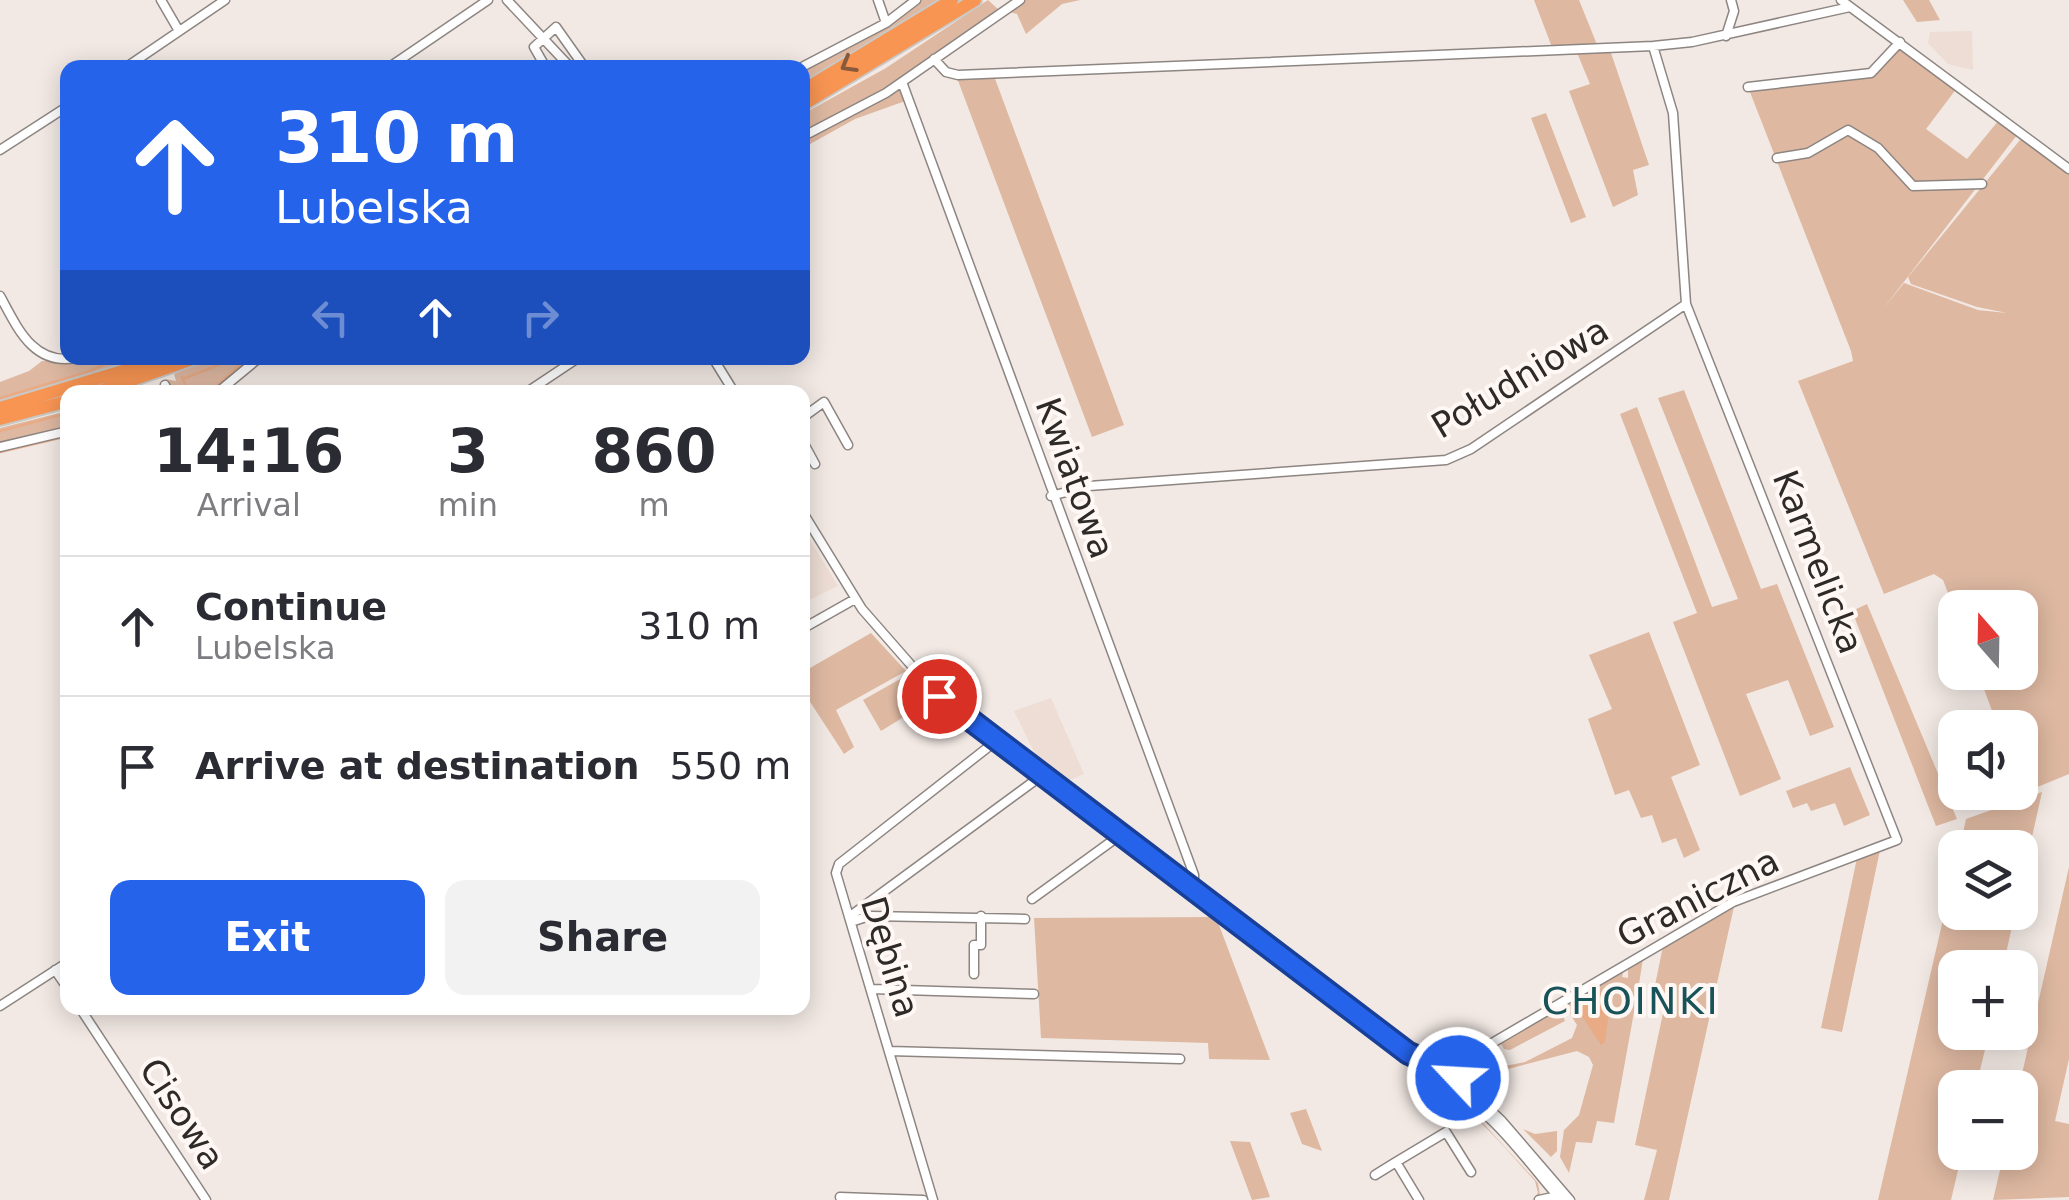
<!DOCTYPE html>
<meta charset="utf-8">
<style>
body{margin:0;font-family:"DejaVu Sans",sans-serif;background:#f2f2f3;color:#2b2b33;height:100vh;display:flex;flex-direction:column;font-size:38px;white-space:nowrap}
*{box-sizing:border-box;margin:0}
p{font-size:32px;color:#7c7c81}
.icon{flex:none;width:55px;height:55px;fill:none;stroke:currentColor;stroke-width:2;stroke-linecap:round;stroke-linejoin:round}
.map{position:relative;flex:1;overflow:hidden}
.panel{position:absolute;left:60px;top:385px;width:750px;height:630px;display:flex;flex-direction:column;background:#fff;border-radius:20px;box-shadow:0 5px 25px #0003}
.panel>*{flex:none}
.banner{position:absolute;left:60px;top:60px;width:750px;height:305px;border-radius:20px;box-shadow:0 5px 25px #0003;background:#2563eb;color:#fff;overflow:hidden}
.needle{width:65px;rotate:340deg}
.buttons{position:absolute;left:1938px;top:590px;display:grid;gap:20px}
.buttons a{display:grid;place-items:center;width:100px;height:100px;border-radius:20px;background:#fff;box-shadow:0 5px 25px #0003;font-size:50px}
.pin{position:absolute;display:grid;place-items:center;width:85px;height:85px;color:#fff;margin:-42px;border:5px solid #fff;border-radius:50%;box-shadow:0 2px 10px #0007}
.me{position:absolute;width:110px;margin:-55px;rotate:295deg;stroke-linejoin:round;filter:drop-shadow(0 0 8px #0008)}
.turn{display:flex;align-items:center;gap:35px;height:210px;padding:0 50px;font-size:45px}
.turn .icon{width:130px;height:130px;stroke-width:2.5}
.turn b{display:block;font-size:70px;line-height:85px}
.lanes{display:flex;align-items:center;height:95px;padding:0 50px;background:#0003;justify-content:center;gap:50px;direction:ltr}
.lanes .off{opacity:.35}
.eta{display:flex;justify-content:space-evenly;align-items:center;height:170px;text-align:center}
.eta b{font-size:60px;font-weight:700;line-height:70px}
.primary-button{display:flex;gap:20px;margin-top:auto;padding:20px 50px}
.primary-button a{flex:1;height:115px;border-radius:20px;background:#2563eb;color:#fff;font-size:40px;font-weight:700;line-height:115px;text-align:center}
.primary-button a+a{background:#f2f2f3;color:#2b2b33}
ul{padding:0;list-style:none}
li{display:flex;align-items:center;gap:30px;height:140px;padding:0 50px;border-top:2px solid #e1e1e2}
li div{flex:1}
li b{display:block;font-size:38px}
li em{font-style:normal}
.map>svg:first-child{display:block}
.built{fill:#edddd4}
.green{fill:#deb8a1}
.water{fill:#e8ab86}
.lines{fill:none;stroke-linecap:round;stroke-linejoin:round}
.stream{stroke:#e8ab86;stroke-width:2.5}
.minor-casing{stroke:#8d8581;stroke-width:11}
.highway-casing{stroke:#c8c8c7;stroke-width:16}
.minor{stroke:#fff;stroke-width:8}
.highway{stroke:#f89553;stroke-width:12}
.oneway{stroke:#885a3b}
.route-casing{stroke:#184099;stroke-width:25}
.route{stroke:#2563eb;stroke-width:18}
.labels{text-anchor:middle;stroke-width:8;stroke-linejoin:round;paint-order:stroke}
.street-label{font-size:35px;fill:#2d2a28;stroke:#fef7f3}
.neighbourhood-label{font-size:38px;letter-spacing:2.5px;fill:#175358;stroke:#fef7f3}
</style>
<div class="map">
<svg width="2069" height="1200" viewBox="0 0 2069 1200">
<rect width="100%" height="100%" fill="#f2e9e4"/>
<!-- built -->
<path class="built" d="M1972,31L1973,70L1948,64L1928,43L1930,32Z
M810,540L838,586L803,603V544Z
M1051,698L1084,774L1063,783L1041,766L1014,711Z"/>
<!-- green -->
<path class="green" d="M921,0H939L803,82L802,69L883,27Z
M988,0L999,10L985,22L875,96L803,134V114L886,68Z
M1023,0H1080L1062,4L1026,34L1017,14L1009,12Z
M1534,0H1579L1598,47H1609L1649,165L1633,170L1638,195L1613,207L1569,91L1590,84L1578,55H1555Z
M1903,0H1929L1940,20L1917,22Z
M1900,45L1957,88L1926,129L1967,159L1999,120L2017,135L1883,309L1904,283L1978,310L2007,313L1977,307L1911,284L1908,277L2020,140L2024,139L2069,172V774L2023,793L2020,728L1998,727L1978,673L2020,672V608L1955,611L1943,580L1934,574L1884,594L1798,381L1853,361L1851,351L1748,87L1868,76Z
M994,76L1124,425L1092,437L957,78Z
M901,89L908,100L855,119L803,148V140Z
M1546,113L1586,217L1571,223L1531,118Z
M84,358H139L0,401V382L29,371L42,361Z
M214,358H252L214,392H170L165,379L176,381L174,374Z
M1684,390L1761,589L1777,584L1834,727L1810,736L1788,680L1746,694L1781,779L1740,796L1673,622L1697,613L1620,414L1637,407L1712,607L1738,599L1658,398Z
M67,411V429L0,445V428Z
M1867,604L1957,819L1936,826L1852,611Z
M1649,632L1700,765L1671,777L1700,850L1684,858L1676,838L1662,843L1652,815L1641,818L1629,790L1615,795L1588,719L1612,709L1589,655Z
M871,633L906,671L836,710L854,747L844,754L803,691V672Z
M909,674L933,699L881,731L863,700Z
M1850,767L1870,815L1844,826L1835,803L1811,811L1807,803L1793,808L1786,791Z
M2042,792L2020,891V848L1960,847L1966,819Z
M1880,850L1842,1032L1821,1028L1857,858Z
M2069,867V1059L2055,1121L2069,1124V1197L1993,1200L2004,1153L2020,1152L2019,1087Z
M1955,868V912L2015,913L2003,967L1955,968V1032L1989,1033L1976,1087L1955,1088V1152L1962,1153L1951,1200H1878Z
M1735,902L1669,1200H1644L1657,1150L1635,1145L1666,999L1653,995L1663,946Z
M1216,917L1270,1060L1209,1059L1208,1043L1041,1038L1034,918Z
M1643,959L1637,996L1626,998L1636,1001L1614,1123L1597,1121L1592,1143L1576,1142L1569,1173L1560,1157L1564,1130L1579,1115L1593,1065L1589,1057L1577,1051L1508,1069L1500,1067L1525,1062L1572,1038L1577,1025L1568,1011L1569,1001L1624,969L1622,977L1628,978V967Z
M1560,1007L1565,1021L1510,1050L1504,1049L1500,1042Z
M1431,1090L1459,1097L1538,1183L1540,1195L1532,1200L1538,1193L1535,1181C1514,1159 1457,1085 1425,1094Z
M1306,1109L1322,1151L1302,1144L1290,1113Z
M1523,1129L1535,1134L1557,1131V1151L1551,1157Z
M1230,1141L1250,1142L1270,1197L1252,1200Z"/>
<!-- water -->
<path class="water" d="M1612,987L1605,1042L1601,1045L1576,1007Z"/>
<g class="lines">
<!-- stream -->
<path class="stream" d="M81,360L88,358
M182,377L188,392
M183,379L236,358
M144,390L145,392
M210,392L248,358
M225,392H226
M0,398L90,371L118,358
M0,431L68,413
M0,452L68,436"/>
<!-- minor casing -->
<g class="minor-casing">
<path id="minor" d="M161,0L179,31
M507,0L571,68
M878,0L886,23
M1841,0L2069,169
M1726,36L1734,11L1731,0
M934,59L946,72L958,75L1653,46L1692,42L1850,7
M125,68L225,0
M388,68L488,0
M546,68L534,47L556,27L585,68
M800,68L886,23L916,0
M902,82L1194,875V892
M1748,87L1871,73L1900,42
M802,137L886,93L1020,0
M0,150L68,106
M1777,158L1808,153L1848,130L1878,148L1913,186L1982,184
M0,296C17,327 33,366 76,358
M713,358L734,392
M165,385L168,392
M218,392L259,358
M527,392L578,358
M802,418L824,402L848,445
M802,440L815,464
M0,447L68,431
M1051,496L1089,486L1446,460L1471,449L1686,304L1673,113L1653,46
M802,511L862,609L939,697L1435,1076
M802,629L855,599
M1032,899L1112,841
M849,917L1041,776
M851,922L869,916L1025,919
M55,970L68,989
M974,974V945H981V916
M871,989L1034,994
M0,1006L68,962
M80,1008L206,1200
M889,1051L1180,1059
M1420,1061L1453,1066L1733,902L1897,840L1686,304
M1436,1071L1439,1084C1490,1105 1524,1158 1561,1200
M1457,1072L1472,1058
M1457,1079L1502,1121L1570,1200
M1423,1090L1437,1082
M1375,1175L1396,1162
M840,1197L923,1200
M933,1200L836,873L839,864L996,741
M1419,1200L1396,1162L1446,1132L1471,1172
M1539,1200L1557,1196"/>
</g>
<!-- highway casing -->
<g class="highway-casing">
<path id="highway" d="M802,91L952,0
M802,105L975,0
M97,392L195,358
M0,408L166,358
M0,419L68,401"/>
</g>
<!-- minor -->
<use href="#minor" class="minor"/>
<!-- highway -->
<use href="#highway" class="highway"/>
</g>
<!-- one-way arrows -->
<defs><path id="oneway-chevron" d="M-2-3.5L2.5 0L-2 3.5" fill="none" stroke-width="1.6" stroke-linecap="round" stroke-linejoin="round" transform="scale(2.5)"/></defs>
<use class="oneway" href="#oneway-chevron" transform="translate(848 65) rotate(150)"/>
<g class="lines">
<!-- route casing -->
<g class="route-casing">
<path id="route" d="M939,696L1408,1053L1439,1067L1452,1066L1458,1078"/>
</g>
<!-- route -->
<use href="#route" class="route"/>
</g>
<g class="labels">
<!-- street labels -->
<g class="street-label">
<text transform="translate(1520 378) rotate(-31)" y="12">Południowa</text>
<text transform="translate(1075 478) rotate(70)" y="12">Kwiatowa</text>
<text transform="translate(1818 562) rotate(69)" y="12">Karmelicka</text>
<text transform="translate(1698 898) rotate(-27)" y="12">Graniczna</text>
<text transform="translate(890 957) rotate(73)" y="12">Dębina</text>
<text transform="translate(182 1114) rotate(57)" y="12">Cisowa</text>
</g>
<!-- neighbourhood labels -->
<g class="neighbourhood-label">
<text x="1631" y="1014">CHOINKI</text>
</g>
</g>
</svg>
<div class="buttons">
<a><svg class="needle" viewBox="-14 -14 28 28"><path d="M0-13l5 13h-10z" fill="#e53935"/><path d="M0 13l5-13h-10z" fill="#7c7c81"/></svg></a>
<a><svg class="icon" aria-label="sound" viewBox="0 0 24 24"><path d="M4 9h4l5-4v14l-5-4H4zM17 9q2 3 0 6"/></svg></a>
<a><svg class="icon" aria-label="layers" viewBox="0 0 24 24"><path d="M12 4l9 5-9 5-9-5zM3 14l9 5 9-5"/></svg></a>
<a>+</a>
<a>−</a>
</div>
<div class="pin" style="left:939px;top:696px;background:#d93025"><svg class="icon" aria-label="arrive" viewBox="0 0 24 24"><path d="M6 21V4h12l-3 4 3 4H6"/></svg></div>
<svg class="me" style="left:1458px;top:1078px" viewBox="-20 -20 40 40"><circle r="17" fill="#2563eb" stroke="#fff" stroke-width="3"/><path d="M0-11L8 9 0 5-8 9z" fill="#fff"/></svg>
<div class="banner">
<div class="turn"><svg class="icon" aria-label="ahead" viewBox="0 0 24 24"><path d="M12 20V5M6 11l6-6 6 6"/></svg><div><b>310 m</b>Lubelska</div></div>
<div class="lanes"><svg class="icon off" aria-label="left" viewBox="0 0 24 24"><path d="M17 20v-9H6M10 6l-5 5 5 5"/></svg><svg class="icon" aria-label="ahead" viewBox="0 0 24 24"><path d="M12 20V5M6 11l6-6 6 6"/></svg><svg class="icon off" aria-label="right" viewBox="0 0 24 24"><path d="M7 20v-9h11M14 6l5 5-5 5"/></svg></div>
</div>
<section class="panel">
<div class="eta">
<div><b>14:16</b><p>Arrival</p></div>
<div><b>3</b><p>min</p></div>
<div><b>860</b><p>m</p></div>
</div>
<ul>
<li><svg class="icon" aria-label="ahead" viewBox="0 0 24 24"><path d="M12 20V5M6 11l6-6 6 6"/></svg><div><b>Continue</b><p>Lubelska</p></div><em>310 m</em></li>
<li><svg class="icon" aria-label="arrive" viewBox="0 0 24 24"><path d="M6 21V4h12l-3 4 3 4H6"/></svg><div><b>Arrive at destination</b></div><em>550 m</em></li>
</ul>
<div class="primary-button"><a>Exit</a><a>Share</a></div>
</section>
</div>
